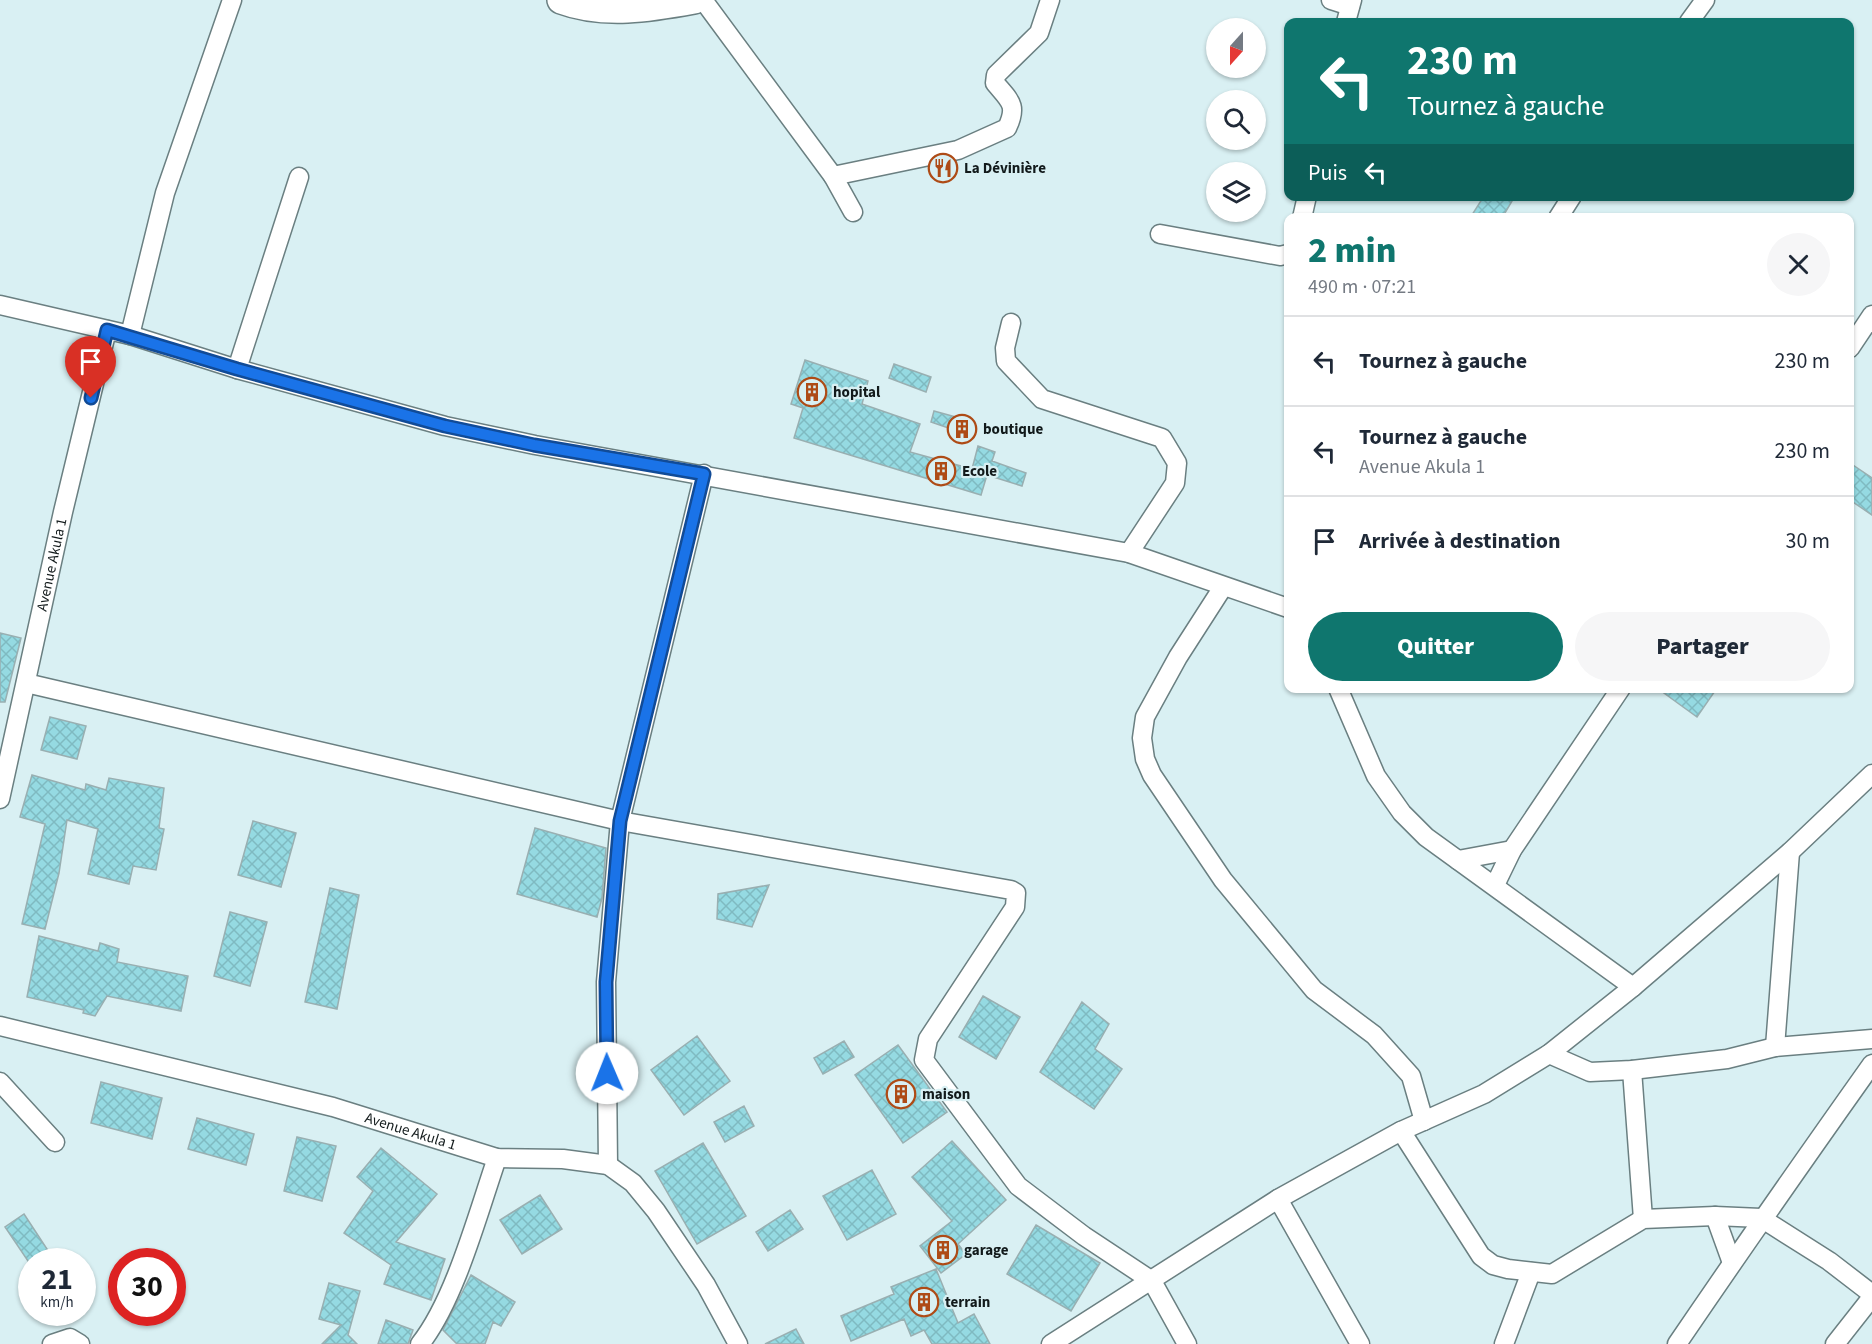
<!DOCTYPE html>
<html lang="fr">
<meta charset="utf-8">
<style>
body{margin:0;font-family:"Source Sans 3",sans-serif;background:#f6f6f7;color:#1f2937;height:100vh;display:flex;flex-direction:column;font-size:22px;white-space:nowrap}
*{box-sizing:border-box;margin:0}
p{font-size:20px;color:#747a83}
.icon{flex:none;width:33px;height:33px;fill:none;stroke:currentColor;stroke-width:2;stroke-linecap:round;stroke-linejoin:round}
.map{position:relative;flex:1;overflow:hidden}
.side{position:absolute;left:1284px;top:213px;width:570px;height:480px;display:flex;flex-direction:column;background:#fff;border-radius:12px;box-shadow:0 2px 4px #0004}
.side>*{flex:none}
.banner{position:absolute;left:1284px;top:18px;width:570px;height:183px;border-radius:12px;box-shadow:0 2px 4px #0004;background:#0f766e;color:#fff;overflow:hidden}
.needle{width:39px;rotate:201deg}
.buttons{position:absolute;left:1206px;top:18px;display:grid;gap:12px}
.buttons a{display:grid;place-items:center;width:60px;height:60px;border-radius:50%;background:#fff;box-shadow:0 2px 4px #0004;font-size:30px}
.speed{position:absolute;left:18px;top:1248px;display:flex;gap:12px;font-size:30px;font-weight:700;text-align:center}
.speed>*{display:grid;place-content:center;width:78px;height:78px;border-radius:50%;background:#fff;box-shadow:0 2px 4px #0004;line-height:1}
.speed small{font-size:15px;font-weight:400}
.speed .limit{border:9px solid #d22;background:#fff;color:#111}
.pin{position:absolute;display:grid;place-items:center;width:51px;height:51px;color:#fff;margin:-62px -26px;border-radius:50% 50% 50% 0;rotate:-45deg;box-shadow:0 0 6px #0007}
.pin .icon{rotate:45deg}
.me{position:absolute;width:66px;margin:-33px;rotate:359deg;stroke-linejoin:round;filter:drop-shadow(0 0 4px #0008)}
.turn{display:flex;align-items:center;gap:21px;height:126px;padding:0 24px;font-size:27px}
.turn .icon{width:78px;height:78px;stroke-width:2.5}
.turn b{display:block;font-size:42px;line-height:51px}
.then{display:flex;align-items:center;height:57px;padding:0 24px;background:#0003;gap:12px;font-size:22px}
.round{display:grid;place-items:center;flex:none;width:63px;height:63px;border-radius:32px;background:#f6f6f7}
.summary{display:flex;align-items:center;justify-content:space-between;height:102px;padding:0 24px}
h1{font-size:36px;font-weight:800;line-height:45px;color:#0f766e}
.button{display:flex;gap:12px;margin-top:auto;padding:12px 24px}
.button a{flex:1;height:69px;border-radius:36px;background:#0f766e;color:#fff;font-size:24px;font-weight:800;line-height:69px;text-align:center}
.button a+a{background:#f6f6f7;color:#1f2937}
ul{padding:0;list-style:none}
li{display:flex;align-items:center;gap:18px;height:90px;padding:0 24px;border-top:2px solid #e0e1e3}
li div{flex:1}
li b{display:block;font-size:22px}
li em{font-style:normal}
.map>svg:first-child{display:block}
.building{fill:url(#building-cross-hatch);stroke:#99afb1;stroke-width:1.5}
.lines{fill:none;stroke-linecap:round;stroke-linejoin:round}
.street-casing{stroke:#6a7f81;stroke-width:21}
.primary-casing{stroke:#6a7f81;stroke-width:30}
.street{stroke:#fff;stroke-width:18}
.primary{stroke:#fff;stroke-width:27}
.route-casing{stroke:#114b97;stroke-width:15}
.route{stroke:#1a73e8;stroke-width:10}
.labels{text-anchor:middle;stroke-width:4.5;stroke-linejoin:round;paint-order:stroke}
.poi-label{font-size:15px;font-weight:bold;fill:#121a1b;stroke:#d9f0f3;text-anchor:start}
.street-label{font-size:15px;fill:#121a1b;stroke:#d9f0f3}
</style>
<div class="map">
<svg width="1872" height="1344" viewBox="0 0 1872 1344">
<defs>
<pattern id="building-cross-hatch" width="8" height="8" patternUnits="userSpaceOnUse" patternTransform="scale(1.5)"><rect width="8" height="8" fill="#95dae2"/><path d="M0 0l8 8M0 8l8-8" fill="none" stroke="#7fbac1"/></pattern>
</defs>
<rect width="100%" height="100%" fill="#d9f0f3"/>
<!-- building -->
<path class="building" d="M1484,196H1515L1502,218H1470Z
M805,360L868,381L862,404L920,424L910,452L972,469L978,446L995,452L992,461L1026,473L1022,486L987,475L981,495L794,438L803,408L791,404Z
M894,364L931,377L926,392L889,378Z
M934,411L974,422L969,435L931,422Z
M1850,463L1872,478V515L1850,500Z
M0,633L21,638L5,702H0Z
M1657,688H1717L1697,717Z
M50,717L86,726L77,759L41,750Z
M32,775L85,790L86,784L106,790L109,778L164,788L159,828L164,829L156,870L133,866L129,884L88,874L98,829L67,820L59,873L45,929L22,924L45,824L20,817Z
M253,821L296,833L281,887L238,875Z
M535,828L606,848L602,898L597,917L517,894Z
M769,885L752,927L717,919L718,894Z
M330,888L359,895L337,1009L305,1002Z
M230,912L267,922L250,986L214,976Z
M39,936L98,951L100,943L119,949L117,962L188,976L181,1011L107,996L95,1016L83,1013L84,1010L27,997Z
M983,996L1020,1017L996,1059L959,1037Z
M1082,1002L1109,1024L1095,1049L1122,1069L1094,1109L1040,1072Z
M697,1036L730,1081L684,1115L651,1070Z
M844,1041L854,1057L823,1074L814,1058Z
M898,1045L947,1112L903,1143L855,1075Z
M101,1082L162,1098L152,1139L91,1123Z
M744,1106L754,1126L725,1142L714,1122Z
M197,1118L254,1134L246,1165L188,1149Z
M297,1137L336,1146L322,1201L284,1191Z
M952,1141L1006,1200L958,1244L966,1254L941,1273L920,1246L952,1221L912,1177Z
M703,1143L746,1216L697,1244L655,1171Z
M381,1148L437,1194L396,1242L445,1259L431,1300L384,1284L391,1265L344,1233L373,1191L357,1177Z
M872,1170L896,1214L847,1240L823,1196Z
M540,1195L562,1229L522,1254L500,1220Z
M790,1210L803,1229L768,1251L756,1232Z
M24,1214L49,1252L30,1264L5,1227Z
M1036,1225L1100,1263L1071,1311L1007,1274Z
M936,1269L958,1323L974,1314L990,1344H932L924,1330L911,1336L904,1319L851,1341L841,1316L894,1294L891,1287Z
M471,1275L515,1302L501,1326L493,1322L485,1344H457L443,1330Z
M329,1283L360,1291L348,1335L357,1344H322L341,1325L319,1319Z
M386,1320L413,1330L408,1344H378Z
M796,1329L804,1344H765Z"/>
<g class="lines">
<!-- street casing -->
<g class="street-casing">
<g id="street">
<path d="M703,0L833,176L853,212"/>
<path d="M1331,0L1350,6"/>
<path d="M1346,22L1352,0"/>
<path d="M1689,22L1705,0"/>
<path d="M833,176L958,150L1007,128C1018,105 1010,101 995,83L996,75L1039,33L1050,0"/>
<path d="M1302,218L1307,196"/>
<path d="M1558,218L1572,196"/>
<path d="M1160,234L1280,256L1288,254"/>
<path d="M0,305L130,335L237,369L445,426L535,445L1129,553L1288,608"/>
<path d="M1011,323L1005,348L1006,361L1042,399L1162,438L1177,463L1175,483L1129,553"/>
<path d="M130,335L165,193L232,0"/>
<path d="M1850,348L1872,315"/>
<path d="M237,369L299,177"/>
<path d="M1223,587L1178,657L1145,717L1142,738L1145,759L1152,775L1223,880L1314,990L1374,1035L1411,1076L1424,1121"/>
<path d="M26,683L620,821L1011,890L1016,893L1015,907L928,1039L924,1060L1018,1186L1084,1236L1152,1281L1187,1344"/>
<path d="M1338,688L1376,776L1402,813L1426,837L1633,987"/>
<path id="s1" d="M0,799L63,512L107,330"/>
<path d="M1458,860L1512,850"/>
<path d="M1495,885L1512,850L1621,688"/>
<path id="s2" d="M0,1026L333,1107L497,1158L563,1159L608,1165L633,1183L656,1211L706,1285L738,1344"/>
<path d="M1775,1047L1790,852"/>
<path d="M1549,1054L1590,1072L1632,1070L1727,1059L1775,1047L1872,1039"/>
<path d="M1632,1070L1643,1219"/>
<path d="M0,1082L55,1142"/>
<path d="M1401,1131L1481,1256L1493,1265L1508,1269L1552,1274L1643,1219L1715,1216L1761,1218L1829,1261L1872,1294"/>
<path d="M608,1165L606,982L620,821L704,474"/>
<path d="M1278,1199L1360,1344"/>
<path d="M1715,1216L1732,1263"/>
<path d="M52,1344L70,1338L80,1344"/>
<path d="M420,1344C455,1300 478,1213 497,1158"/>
<path d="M1051,1344L1278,1199L1401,1131L1484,1094L1549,1054L1633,987L1790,852L1872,774"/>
<path d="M1504,1344L1531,1272"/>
<path d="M1677,1344C1741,1250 1806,1157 1872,1064"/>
<path d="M1835,1344L1872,1297"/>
</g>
</g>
<!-- primary casing -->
<g class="primary-casing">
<path id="primary" d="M561,0C604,16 651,8 694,0"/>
</g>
<!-- street -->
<use href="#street" class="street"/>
<!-- primary -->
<use href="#primary" class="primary"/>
</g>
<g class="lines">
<!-- route casing -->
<g class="route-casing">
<path id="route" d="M91,398L107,330L237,369L445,426L534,445L704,474L620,821L606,982L607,1073"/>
</g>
<!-- route -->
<use href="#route" class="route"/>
</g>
<!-- icons -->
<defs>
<g id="restaurant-ring" transform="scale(1.5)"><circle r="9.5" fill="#d9f0f3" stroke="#ae4b16" stroke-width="1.5"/><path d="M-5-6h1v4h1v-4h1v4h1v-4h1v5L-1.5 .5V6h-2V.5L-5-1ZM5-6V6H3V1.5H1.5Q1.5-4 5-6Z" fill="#ae4b16"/></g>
<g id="building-ring" transform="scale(1.5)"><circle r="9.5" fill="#d9f0f3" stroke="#ae4b16" stroke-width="1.5"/><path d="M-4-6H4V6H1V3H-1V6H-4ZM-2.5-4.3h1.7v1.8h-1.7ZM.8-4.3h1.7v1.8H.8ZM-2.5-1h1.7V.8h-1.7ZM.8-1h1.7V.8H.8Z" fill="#ae4b16"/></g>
</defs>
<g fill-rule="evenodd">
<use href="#restaurant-ring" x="943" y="168"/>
<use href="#building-ring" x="812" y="392"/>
<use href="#building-ring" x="962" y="429"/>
<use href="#building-ring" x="941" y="471"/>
<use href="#building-ring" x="901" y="1094"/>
<use href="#building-ring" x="943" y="1250"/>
<use href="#building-ring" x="924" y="1302"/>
</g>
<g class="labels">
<!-- poi labels -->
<g class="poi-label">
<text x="964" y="173">La Dévinière</text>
<text x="833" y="397">hopital</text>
<text x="983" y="434">boutique</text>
<text x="962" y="476">Ecole</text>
<text x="922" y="1099">maison</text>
<text x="964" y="1255">garage</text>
<text x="945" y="1307">terrain</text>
</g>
<!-- street labels -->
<g class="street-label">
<text dy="5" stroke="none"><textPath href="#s1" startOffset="240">Avenue Akula 1</textPath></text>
<text dy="5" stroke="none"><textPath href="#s2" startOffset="424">Avenue Akula 1</textPath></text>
</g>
</g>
</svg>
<div class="buttons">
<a><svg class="needle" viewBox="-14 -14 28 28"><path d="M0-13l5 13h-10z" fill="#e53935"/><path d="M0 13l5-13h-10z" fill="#747a83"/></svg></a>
<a><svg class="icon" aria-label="search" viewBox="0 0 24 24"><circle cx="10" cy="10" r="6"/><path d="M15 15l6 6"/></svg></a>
<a><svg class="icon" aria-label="layers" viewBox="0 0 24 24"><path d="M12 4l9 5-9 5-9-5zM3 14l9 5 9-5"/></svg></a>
</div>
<div class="speed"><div>21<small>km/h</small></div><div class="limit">30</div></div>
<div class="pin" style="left:91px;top:398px;background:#d93025"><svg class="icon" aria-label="arrive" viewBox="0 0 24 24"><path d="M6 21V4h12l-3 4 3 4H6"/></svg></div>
<svg class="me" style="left:607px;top:1073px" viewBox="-20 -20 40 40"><circle r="19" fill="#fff"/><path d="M0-13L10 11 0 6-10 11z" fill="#1a73e8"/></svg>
<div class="banner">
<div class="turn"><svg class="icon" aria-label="left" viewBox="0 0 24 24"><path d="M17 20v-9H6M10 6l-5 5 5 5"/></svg><div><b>230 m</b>Tournez à gauche</div></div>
<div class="then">Puis<svg class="icon" aria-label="left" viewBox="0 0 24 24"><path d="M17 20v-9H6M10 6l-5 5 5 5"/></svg></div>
</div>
<section class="side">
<div class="summary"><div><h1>2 min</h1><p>490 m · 07:21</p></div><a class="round"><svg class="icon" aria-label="close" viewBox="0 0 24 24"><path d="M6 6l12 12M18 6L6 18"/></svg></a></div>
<ul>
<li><svg class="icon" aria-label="left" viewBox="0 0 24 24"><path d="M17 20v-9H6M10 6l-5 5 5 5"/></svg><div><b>Tournez à gauche</b></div><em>230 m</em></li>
<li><svg class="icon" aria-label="left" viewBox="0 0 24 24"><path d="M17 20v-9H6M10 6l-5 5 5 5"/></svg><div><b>Tournez à gauche</b><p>Avenue Akula 1</p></div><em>230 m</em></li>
<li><svg class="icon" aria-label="arrive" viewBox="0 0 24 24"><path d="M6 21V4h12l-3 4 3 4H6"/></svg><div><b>Arrivée à destination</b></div><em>30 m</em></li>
</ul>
<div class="button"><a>Quitter</a><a>Partager</a></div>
</section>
</div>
